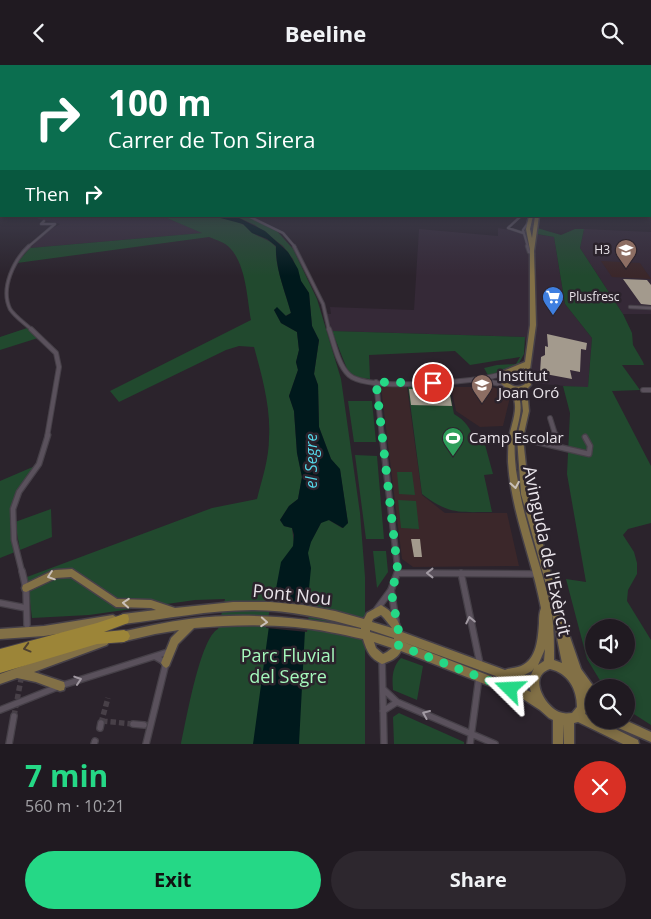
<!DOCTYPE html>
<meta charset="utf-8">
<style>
body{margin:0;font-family:"Open Sans",sans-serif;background:#2d272e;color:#f1f3f6;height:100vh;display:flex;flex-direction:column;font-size:19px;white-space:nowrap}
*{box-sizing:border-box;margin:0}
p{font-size:16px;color:#a2a1a5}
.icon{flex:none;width:28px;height:28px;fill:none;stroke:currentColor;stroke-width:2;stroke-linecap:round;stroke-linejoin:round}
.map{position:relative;height:679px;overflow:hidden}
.side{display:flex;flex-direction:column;background:#201a21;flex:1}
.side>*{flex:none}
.top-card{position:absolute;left:0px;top:0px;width:651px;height:152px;box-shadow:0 2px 8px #0003,0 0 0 1px #3d383f;background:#0b6e4f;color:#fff;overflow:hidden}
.tools{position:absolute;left:585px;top:554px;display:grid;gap:10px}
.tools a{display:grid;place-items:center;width:50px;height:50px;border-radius:50%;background:#201a21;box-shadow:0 2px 8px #0003,0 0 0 1px #3d383f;font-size:25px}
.pin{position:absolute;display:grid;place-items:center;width:42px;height:42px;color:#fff;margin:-21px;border:2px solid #fff;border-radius:50%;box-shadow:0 1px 5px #0007}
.me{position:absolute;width:55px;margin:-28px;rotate:291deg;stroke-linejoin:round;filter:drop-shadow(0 0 4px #0008)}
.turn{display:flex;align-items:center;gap:18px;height:105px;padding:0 25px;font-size:22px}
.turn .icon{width:65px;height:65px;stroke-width:2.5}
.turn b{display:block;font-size:35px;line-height:42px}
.then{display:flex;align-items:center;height:48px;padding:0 25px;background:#0003;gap:10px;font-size:19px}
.round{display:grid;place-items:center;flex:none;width:52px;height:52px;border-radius:26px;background:#2d272e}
.overview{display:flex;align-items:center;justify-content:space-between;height:85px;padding:0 25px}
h1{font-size:30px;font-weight:700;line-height:38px;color:#25d886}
.button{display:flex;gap:10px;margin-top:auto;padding:10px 25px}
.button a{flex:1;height:58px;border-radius:30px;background:#25d886;color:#111;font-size:20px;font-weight:700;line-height:58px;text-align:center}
.button a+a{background:#2d272e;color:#f1f3f6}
header{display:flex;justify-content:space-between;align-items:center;height:65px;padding:0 25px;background:#201a21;font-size:22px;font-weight:700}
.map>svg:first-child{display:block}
.built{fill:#352937}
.education{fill:#3b272a}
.green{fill:#21492e;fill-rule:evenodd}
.water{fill:#00191c}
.pier{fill:#2b232c}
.building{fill:#a39a8d}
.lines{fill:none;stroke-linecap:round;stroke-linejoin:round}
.street-tunnel{stroke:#484048;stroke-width:5.5;stroke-dasharray:5.5 3;stroke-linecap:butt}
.street-far4-casing{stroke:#464048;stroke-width:3}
.street-far3-casing{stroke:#464048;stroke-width:4.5}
.street-far2-casing{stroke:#464048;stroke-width:6}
.street-far1-casing{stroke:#464048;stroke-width:7}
.street-casing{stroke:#464048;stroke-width:8}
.primary-casing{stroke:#464048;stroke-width:3}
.highway-casing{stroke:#464048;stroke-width:2}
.street-far4{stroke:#5a515c;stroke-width:2}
.street-far3{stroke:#5a515c;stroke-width:2.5}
.street-far2{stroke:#5a515c;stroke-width:4}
.street-far1{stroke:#5a515c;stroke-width:4.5}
.street{stroke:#5a515c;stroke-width:5.5}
.primary{fill:#827046;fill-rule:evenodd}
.highway{fill:#9c8538;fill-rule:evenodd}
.oneway{stroke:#cac1b9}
.oneway2{stroke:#a29aa3}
.oneway3{stroke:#4d4030}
.route{stroke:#25d886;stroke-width:9;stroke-dasharray:0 16.2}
.labels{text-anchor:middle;stroke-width:5;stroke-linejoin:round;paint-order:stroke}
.far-poi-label{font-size:12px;fill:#e9e4ea;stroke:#2b232c;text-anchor:end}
.poi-label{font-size:15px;fill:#e9e4ea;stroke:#2b232c;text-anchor:start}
.water-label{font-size:16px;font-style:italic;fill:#55d9ea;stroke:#2b232c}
.near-street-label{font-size:18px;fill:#e9e4ea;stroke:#2b232c}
.near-park-label{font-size:18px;fill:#a5f8bc;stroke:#2b232c}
</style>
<header><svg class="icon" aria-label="back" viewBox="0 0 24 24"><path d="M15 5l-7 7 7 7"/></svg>Beeline<svg class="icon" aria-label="search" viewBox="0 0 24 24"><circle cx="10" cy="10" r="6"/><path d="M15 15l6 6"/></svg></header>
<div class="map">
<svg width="651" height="679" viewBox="0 0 651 679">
<rect width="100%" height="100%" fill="#2b232c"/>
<!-- built -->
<path class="built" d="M39,151H162L203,168L30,183L46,167L60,159L38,154Z
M498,163L554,172L565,239L592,273L588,323L531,318L525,272L332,266L327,249H331L330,242L414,245L419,164L498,171Z
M584,164L651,167V249H623L580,183Z"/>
<!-- education -->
<path class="education" d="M601,196L640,198L651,214L612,212Z
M381,322H407L422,430L445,448H507L519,501L413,502L402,494Z
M451,322H492L502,325L503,328H511L503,361L480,362L456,346Z"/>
<!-- green -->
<path class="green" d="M162,151C184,151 225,148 244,160C248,163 251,168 256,170C264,174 270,175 276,182C275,203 285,226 291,248L285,251L277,243L274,245L281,258L297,267L299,285L296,297L298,305L289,331L294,346L297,388L302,412L298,434L289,441L280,455L284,461L292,463L294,478H310L321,458L327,454L342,463L348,458L340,405L331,394L319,362L318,320L314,309L319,275L312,261L309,228L301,216L293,194L283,181L255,160L235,151H246L276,165L293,184L317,234L341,314L360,448L365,512V679H181C186,657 200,573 218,564L225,534L195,535L89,550L32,553L27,512L212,443L257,434C262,414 269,394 269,373C271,343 262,311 254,282L239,281L226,285L119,337L110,326L251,255C247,233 246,200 230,183C225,177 216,175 209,172L17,198L30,183L202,168Z
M537,163L561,170L575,164H584L580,183L623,249L632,268L633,280L643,297L644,300H622L640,325L612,326L651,401V458L628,464L623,470L634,487L637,498V509L628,525L627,536L651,575V660L626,644V622H604L587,594L566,514L586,517L567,409L570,348L563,321L588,322L592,273L565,239L554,172L537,169ZM594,562H626V595H594Z
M27,263L38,273L0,285V272Z
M332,266L525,272L524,289L518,300L500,305L489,312L484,303L497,300L516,299L520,292L470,300L455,286L369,290L370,314L356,312L349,309Z
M408,322L449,323L454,349C466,356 470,363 475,376H484L493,409L484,410L492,447C460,447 449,450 422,429Z
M348,336H372L376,377H354Z
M355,390L377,391L384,474H366Z
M35,401C9,435 5,444 15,487L0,493V416Z
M397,407H412L415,430L399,429Z
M398,435L416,436L419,464L401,463Z
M51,444L52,472L20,485L15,457Z
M373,486H386L388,507L377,523Z
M401,593L423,601L417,635L393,625C392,613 392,602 401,593Z
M399,648L464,677V679H394L393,652Z"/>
<!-- water -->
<path class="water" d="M213,151H235L265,166L288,187L298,204L301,216L309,228L312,261L319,275L314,309L318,320L319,362L331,394L340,404L348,458L343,463L329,455L321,458L311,477L308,488L311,503L305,565L299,679H253L269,561L281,497L293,481L294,470L292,463L284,461L280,455L289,441L298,434L302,412L297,388L294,346L289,331L298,305L296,297L299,285L297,267L281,258L274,245L277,242L286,251L291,248C285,226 275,203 276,181L267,174L252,168L243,159Z"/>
<!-- pier -->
<path class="pier" d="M272,534L310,538L307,567L266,563Z"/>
<!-- building -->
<path class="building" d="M623,214L647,215L651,220V240L641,239Z
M547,269L587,278L586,285L581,284L580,307L570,305L572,314L540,308L541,292L545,290V281L548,282Z
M409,324L449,325L452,341L411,340Z
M411,474H420L422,492H414Z"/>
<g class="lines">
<!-- street-tunnel -->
<path class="street-tunnel" d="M14,651L22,609
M102,656L133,659
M101,658L108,633"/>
<!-- street-far4 casing -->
<g class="street-far4-casing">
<path id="street-far4" d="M248,151L283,168L295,182
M521,151L508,163L523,168
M28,182L55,159H41L44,156
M528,182L523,165L528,158"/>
</g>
<!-- street-far3 casing -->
<g class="street-far3-casing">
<path id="street-far3" d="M29,181C14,195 0,223 10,244C15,252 26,259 32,265
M294,181L323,239L329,265
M527,181L529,187L533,189
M630,242L651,243"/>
</g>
<!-- street-far2 casing -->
<g class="street-far2-casing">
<path id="street-far2" d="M31,264L56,288L59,302L47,372
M329,264C334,278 338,300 349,310C368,327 477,317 502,309
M486,316L505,320
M376,317L382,372
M643,325H651
M550,353L556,372"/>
</g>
<!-- street-far1 casing -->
<g class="street-far1-casing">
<path id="street-far1" d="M382,370L398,507
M556,370V381
M520,373L589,389L590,381L585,372
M22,507L14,475L13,444L19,427L39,399L48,370"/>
</g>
<!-- street casing -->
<g class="street-casing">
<path id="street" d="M22,506L26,523L27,560
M398,508L536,509
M461,508L480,599
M391,525L396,556
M0,538L26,543
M377,544L391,525L398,506
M382,594L384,679
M383,624L397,637L495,679
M0,645L60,621L168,587
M383,646L397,637
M133,659L144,660
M100,663L101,658
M9,679L14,651
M94,679L95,676
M146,679L166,598L156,592
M470,679L479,612"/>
</g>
<!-- primary casing -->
<g class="primary-casing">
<path id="primary" d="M529,151H533L530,164L532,173L535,151H539L534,186L536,260L529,312L531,320L527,324L529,346L523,373L529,429L555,523L566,571L570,572L581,604L594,622V636L592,635L594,637V648L587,644L585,649L594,653V655H597L638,675L639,679H623L578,657L574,658V679H564V659L563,679H553V655L549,653L540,645L523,634L401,586C397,594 390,596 382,599C370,593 367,587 363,574C341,569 318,564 295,562C261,559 227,560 194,563L178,579L169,601L166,603L163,601L161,598L171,573L179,565L155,569L121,577L118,575L116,572L118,569L121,567C144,562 166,557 189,554C246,547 304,552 361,564V563C325,553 289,545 252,545C209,545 166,554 123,559L120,557L118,554L120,551L123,549L156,545L151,543L116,542L71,512L56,513L26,527L23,526L22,523L23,520L52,506L55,505L72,504L117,534L151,535L175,543L233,537H270L303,540L335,546L364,554L367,548L381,540C392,546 399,555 402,567L505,605C510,603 516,603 521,601C537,594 538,573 539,558C539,553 539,548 541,543C532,494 511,447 508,397C508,390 508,382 509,374C510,361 520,343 512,330C509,324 503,321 499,316V309L503,306L525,297L530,260V185L526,164ZM524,303L523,312L525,319C517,324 511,321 505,315V310ZM516,326H521L523,346L517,373L521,429L547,523L562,598L554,595C554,580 554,565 552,549C546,518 535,488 527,457C522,440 519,423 516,405C515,395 514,384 515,374C517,358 526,342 516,326ZM381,550L384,553L392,563L372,557L373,554ZM370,565L394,573V574L370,567ZM374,577L392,583L387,587L383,589L376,583ZM403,577L520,620H529L531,627ZM545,584L544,596L538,600ZM534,603L531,610H524L532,606ZM550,604C568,608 577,624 577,642L572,648C569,648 566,649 563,648C550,647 531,620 543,608C545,606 547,605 550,604Z
M113,550L116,552L118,555L116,558L113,560L44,571L0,574V564L44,561Z
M104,572L107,574L109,577L107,580L34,607L64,617L65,621L64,625L60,626L36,617L17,613L0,619V609Z
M608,655H625L651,667V677L609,659Z"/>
</g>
<!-- highway casing -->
<g class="highway-casing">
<path id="highway" d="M124,549L128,550L129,554L128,558L104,567L124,565L128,567L130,571L128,575L124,577L97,579L0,608V596L13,592L0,596V584L97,558Z"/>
</g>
<!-- street-far4 -->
<use href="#street-far4" class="street-far4"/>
<!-- street-far3 -->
<use href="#street-far3" class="street-far3"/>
<!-- street-far2 -->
<use href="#street-far2" class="street-far2"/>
<!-- street-far1 -->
<use href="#street-far1" class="street-far1"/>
<!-- street -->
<use href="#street" class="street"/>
<!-- primary -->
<use href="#primary" class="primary"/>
<!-- highway -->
<use href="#highway" class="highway"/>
</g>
<!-- one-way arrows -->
<defs><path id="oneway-chevron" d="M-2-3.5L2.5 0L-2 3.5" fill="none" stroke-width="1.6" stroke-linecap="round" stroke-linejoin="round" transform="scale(1.25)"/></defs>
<g class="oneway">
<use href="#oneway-chevron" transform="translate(515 420) rotate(80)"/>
<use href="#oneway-chevron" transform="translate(51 511) rotate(161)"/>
<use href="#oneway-chevron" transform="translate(126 538) rotate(-176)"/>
<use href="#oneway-chevron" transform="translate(264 557) rotate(4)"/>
</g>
<g class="oneway2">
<use href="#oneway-chevron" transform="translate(430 508) rotate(-180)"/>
<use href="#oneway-chevron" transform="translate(470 555) rotate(-102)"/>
<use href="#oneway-chevron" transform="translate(78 615) rotate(-18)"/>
<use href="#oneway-chevron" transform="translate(426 649) rotate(-157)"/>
</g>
<use class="oneway3" href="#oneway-chevron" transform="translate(27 583) rotate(165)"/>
<!-- sky -->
<linearGradient id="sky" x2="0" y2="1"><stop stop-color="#181318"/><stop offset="0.55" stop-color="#444556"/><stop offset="1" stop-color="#444556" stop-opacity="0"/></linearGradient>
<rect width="651" height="211" fill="url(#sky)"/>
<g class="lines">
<!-- route -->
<path class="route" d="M433,318L376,317L398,508L391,525L399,569L398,580L510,624"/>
</g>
<!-- icons -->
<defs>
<g id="university-pin" transform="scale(1.125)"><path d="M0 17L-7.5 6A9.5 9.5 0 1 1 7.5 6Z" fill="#8d6e63" stroke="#2b232c"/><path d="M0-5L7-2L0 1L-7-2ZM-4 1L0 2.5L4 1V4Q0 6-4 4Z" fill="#fff"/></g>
<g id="supermarket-pin" transform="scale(1.125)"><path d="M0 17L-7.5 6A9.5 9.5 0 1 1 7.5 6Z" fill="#3f7fe0" stroke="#2b232c"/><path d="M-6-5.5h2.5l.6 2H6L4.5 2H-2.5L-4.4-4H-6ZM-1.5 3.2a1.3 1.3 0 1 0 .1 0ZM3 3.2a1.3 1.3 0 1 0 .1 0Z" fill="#fff"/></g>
<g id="school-pin" transform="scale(1.125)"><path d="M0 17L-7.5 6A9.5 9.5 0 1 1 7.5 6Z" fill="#8d6e63" stroke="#2b232c"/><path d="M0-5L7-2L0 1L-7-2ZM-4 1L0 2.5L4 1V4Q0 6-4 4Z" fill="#fff"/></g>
<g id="stadium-pin" transform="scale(1.125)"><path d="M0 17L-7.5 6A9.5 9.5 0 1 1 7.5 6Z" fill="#2e9e5b" stroke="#2b232c"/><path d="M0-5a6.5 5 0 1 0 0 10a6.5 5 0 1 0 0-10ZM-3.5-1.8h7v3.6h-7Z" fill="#fff"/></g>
</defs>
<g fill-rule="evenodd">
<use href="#university-pin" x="626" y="185"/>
<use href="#supermarket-pin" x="553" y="232"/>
<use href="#school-pin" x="482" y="320"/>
<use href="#stadium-pin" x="453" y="373"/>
</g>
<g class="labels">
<!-- far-poi labels -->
<g class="far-poi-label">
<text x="610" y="189">H3</text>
<text x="569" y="236" text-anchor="start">Plusfresc</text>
</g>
<!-- poi labels -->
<g class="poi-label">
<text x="498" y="316">Institut<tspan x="498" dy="17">Joan Oró</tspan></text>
<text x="469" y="378">Camp Escolar</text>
</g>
<!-- water labels -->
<g class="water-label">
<text transform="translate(311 396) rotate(-90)" y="6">el Segre</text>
</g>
<!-- near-street labels -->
<g class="near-street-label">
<text transform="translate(547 486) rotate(78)" y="6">Avinguda de l'Exèrcit</text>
<text transform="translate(292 530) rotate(6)" y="6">Pont Nou</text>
</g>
<!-- near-park labels -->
<g class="near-park-label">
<text x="288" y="597">Parc Fluvial<tspan x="288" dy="21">del Segre</tspan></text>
</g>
</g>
</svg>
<div class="tools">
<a><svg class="icon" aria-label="sound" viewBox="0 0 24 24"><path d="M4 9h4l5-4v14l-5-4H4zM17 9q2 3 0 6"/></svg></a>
<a><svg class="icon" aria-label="search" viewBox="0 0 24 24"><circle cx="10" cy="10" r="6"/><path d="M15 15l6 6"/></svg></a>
</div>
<div class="pin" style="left:433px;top:318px;background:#d93025"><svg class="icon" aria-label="arrive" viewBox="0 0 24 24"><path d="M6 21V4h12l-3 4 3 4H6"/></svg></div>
<svg class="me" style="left:510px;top:624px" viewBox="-20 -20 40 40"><path d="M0-17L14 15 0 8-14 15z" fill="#25d886" stroke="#fff" stroke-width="4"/></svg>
<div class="top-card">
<div class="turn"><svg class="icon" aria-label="right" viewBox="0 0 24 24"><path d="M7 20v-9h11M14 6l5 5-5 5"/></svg><div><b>100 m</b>Carrer de Ton Sirera</div></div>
<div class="then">Then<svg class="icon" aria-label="right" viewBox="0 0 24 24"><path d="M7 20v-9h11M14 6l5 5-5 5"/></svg></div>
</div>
</div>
<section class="side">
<div class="overview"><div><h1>7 min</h1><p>560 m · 10:21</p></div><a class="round" style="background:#d93025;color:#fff"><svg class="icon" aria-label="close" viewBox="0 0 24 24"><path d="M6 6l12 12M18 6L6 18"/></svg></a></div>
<div class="button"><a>Exit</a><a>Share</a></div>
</section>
